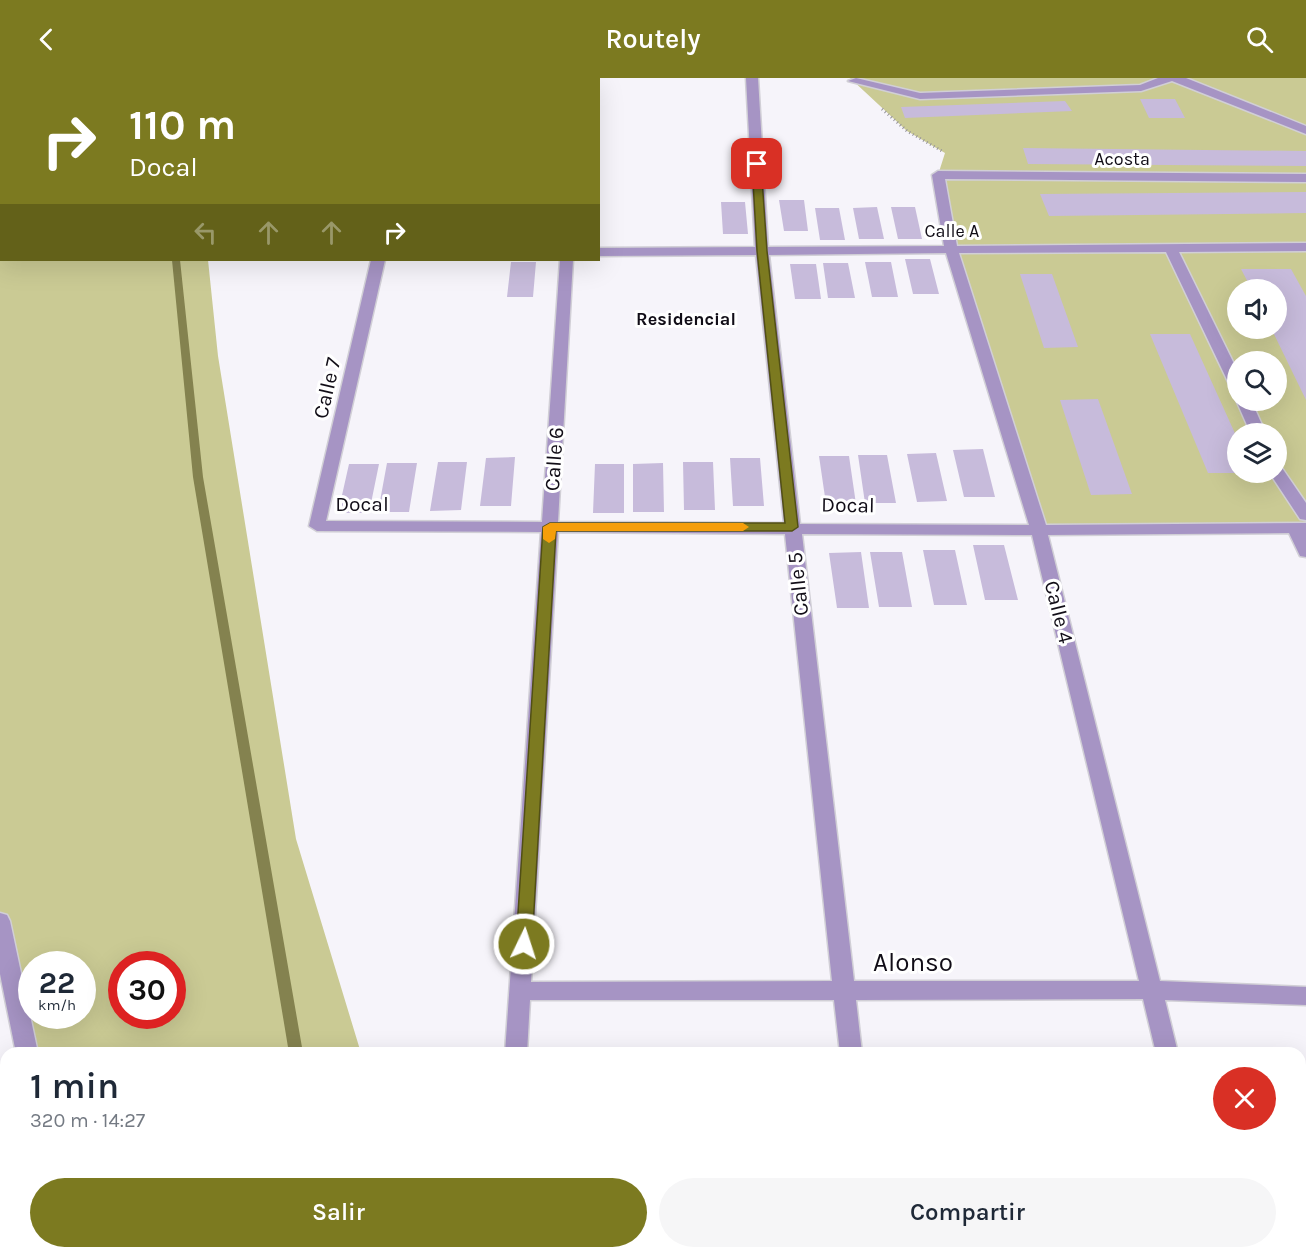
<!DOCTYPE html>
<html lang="es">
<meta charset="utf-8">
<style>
body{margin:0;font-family:Karla,sans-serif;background:#f6f6f7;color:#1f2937;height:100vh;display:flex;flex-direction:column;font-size:22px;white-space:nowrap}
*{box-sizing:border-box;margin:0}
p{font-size:20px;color:#747a83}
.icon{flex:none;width:33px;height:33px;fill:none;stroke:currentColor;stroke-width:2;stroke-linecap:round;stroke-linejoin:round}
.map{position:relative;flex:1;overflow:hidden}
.panel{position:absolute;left:0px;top:969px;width:1306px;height:212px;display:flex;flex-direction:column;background:#fff;border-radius:18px 18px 0 0;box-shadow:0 6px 24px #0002}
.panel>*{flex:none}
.top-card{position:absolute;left:0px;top:0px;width:600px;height:183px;box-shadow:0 6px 24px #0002;background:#7c7a20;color:#fff;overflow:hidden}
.tools{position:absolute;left:1227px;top:201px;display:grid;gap:12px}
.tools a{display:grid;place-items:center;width:60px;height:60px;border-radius:50%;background:#fff;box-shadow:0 6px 24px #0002;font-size:30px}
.speed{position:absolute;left:18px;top:873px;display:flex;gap:12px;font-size:30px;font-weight:700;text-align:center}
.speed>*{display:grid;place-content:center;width:78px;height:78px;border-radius:50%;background:#fff;box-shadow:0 6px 24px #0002;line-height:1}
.speed small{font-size:15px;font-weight:400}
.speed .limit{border:9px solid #d22;background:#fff;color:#111}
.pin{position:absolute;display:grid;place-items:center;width:51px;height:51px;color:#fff;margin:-26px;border-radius:12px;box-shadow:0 3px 9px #0006}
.me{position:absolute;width:66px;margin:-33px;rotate:4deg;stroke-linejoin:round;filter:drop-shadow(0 0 4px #0008)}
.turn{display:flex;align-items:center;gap:21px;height:126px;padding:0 30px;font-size:27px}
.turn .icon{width:78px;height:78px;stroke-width:2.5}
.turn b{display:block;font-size:42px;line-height:51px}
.lanes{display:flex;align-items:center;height:57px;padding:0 30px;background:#0003;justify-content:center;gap:30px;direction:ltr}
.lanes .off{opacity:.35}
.round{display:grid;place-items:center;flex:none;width:63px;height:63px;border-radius:32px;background:#f6f6f7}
.summary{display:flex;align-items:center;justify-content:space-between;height:102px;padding:0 30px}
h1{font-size:36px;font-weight:600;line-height:45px}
.action{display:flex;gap:12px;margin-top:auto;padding:12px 30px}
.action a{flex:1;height:69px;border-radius:36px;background:#7c7a20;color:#fff;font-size:24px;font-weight:600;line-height:69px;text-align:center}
.action a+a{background:#f6f6f7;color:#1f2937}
header{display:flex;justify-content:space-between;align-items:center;height:78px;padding:0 30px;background:#7c7a20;color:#fff;font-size:27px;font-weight:600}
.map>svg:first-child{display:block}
.green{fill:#caca94;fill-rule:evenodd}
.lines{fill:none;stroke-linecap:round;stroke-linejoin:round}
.stream{fill:#84824f;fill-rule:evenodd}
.building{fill:#c7bbdb}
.minor-casing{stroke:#d1cfd6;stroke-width:3}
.path{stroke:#96949b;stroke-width:3;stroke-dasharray:1 3;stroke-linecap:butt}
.minor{fill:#a694c4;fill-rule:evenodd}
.route{fill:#7c7a20;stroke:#514f15;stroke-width:1.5}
.slow{fill:#f59e0b}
.labels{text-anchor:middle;stroke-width:6;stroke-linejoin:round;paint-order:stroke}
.far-street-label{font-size:18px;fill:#110d17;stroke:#fff}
.far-neighbourhood-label{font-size:18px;font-weight:bold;fill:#110d17;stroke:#fff}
.street-label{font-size:21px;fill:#110d17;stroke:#fff}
.near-street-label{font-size:26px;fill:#110d17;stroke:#fff}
</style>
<header><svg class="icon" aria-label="back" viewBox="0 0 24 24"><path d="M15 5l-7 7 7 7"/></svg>Routely<svg class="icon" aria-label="search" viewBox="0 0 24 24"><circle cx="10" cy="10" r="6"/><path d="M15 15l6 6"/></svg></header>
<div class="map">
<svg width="1306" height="1180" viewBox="0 0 1306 1180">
<rect width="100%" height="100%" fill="#f6f4fa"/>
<!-- green -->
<path class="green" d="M0,0H190L2,2V182H208L218,278L296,761L361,975H28L0,840ZM32,886H82V938H32ZM122,886H172V938H122Z
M850,0H1306V450L1039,452L951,171L938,97L945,75L907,53ZM1238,212H1276V250H1238ZM1238,284H1276V322H1238ZM1238,356H1276V394H1238Z
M422,1174L423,1180H69L68,1175Z"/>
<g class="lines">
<!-- stream -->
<path class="stream" d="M152,0H158V2H152Z
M172,182H180L203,399L303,975H289L193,399Z
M324,1174H338L339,1180H325Z"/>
</g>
<!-- building -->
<path class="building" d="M1140,21H1175L1185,40H1149Z
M1065,23L1072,33L905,40L901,29Z
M1023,70L1306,73V88L1028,86Z
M1306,114V135L1049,138L1040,116Z
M779,122H804L808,153H784Z
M721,124H745L748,156H723Z
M877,129L884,161H859L853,130Z
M891,129H915L922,161H898Z
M815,130H839L845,162H820Z
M905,181H930L939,216H913Z
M511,184H536L533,219H507Z
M865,184H891L898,219H872Z
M823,185H848L855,220H828Z
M790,186H816L821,221H795Z
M1241,191H1291L1306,218V322L1271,250H1276V212H1252Z
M1020,196H1052L1078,269L1044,270Z
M1150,256H1190L1238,362V395H1208Z
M1098,321L1132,416L1091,417L1060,322Z
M983,371L995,419H964L953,372Z
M936,375L947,423L917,424L907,376Z
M858,377H887L896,425H865Z
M819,378H849L856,426H826Z
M515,379L511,428H480L486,380Z
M730,380H760L764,428H733Z
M438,384H467L461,432L430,433Z
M683,384H713L715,432H684Z
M387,385H417L409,434H378Z
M663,385L664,434H633V386Z
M349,386H379L369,435H338Z
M595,386H624V435H593Z
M973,467H1004L1018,522H985Z
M923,472H955L967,527H934Z
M861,474L869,530H837L829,475Z
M870,474H902L912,529H879Z"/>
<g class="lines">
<!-- minor casing -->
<g class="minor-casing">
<path id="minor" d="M413,0H425V2H413Z
M583,0H595V2H583Z
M746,0H758L768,169L944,168L932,97L938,93L1306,96V104L945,101L957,168L1306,165V173L1179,174L1238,294V314L1231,310L1166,174L959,175L1046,447L1306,445V479L1300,478L1289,455L1048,457L1160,903L1306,909V927L1165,922L1178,975H1156L1143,921L856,922L862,975H840L834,922H530L527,975H505L541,454L317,453L309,448L371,182H385L326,443L542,444L560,182H573L558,444L784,445L756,177L598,178V170L755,169ZM946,175L1029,447L800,446L769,177ZM558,454L785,456L832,903L531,904ZM802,456L1032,457L1139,903H854Z
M856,0L920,15L1140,7L1158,0H1186L1306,48V56L1172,3L1141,13L920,21L848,3Z
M1238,319V322H1251L1266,356H1251L1236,322Z
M1276,388L1282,390L1306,425V442L1300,441L1269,394H1276Z
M0,835L7,837L10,843L38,975H16L0,896Z
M56,1174H80L81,1180H57Z
M491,1174H515L514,1180H490Z
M863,1174H887L888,1180H864Z
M1209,1174H1233L1234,1180H1210Z"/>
</g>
<!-- path -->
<path class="path" d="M882,31L907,53L942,73"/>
<!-- minor -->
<use href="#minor" class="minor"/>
</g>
<!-- route -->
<path class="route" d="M757,84L761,86L767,173L798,449L792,453H556L532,866L529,871H518L516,866L543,449L550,445H785L757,173L752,86Z"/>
<!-- slow -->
<path class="slow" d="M550,445H743L749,449L743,453H556L555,461L549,465L543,461V449Z"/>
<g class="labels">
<!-- far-street labels -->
<g class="far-street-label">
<text x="1122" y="87">Acosta</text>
<text x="952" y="159">Calle A</text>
</g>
<!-- far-neighbourhood labels -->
<g class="far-neighbourhood-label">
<text x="686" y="247">Residencial</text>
</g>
<!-- street labels -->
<g class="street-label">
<text transform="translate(327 310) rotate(-77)" y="7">Calle 7</text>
<text transform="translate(554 381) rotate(-86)" y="7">Calle 6</text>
<text x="362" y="433">Docal</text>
<text transform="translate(848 427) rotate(1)" y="7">Docal</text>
<text transform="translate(798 506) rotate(-96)" y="7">Calle 5</text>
<text transform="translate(1059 534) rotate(76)" y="7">Calle 4</text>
</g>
<!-- near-street labels -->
<g class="near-street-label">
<text x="913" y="893">Alonso</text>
</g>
</g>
</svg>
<div class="tools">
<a><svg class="icon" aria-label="sound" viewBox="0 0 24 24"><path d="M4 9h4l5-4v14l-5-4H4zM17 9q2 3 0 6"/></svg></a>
<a><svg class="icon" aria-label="search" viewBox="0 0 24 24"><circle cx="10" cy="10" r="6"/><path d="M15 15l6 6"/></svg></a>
<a><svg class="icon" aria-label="layers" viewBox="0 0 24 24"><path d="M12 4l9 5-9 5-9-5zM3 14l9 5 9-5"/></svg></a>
</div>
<div class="speed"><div>22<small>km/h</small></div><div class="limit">30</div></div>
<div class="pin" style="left:757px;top:86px;background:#d93025"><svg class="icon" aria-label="arrive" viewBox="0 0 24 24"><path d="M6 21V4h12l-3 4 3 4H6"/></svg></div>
<svg class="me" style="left:524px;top:866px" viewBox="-20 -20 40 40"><circle r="17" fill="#7c7a20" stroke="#fff" stroke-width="3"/><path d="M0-11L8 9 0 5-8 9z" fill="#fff"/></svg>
<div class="top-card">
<div class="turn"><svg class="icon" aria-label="right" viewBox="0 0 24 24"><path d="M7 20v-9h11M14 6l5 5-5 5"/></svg><div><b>110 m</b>Docal</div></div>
<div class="lanes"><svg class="icon off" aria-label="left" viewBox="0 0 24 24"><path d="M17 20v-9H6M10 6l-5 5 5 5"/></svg><svg class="icon off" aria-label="ahead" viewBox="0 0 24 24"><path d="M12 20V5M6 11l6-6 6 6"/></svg><svg class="icon off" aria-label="ahead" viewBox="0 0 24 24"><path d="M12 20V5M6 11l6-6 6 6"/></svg><svg class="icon" aria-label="right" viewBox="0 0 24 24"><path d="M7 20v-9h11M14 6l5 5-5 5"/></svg></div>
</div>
<section class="panel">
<div class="summary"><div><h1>1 min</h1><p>320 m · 14:27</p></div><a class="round" style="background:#d93025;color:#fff"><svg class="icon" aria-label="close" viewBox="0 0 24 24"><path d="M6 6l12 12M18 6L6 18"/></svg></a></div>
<div class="action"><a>Salir</a><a>Compartir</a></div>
</section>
</div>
